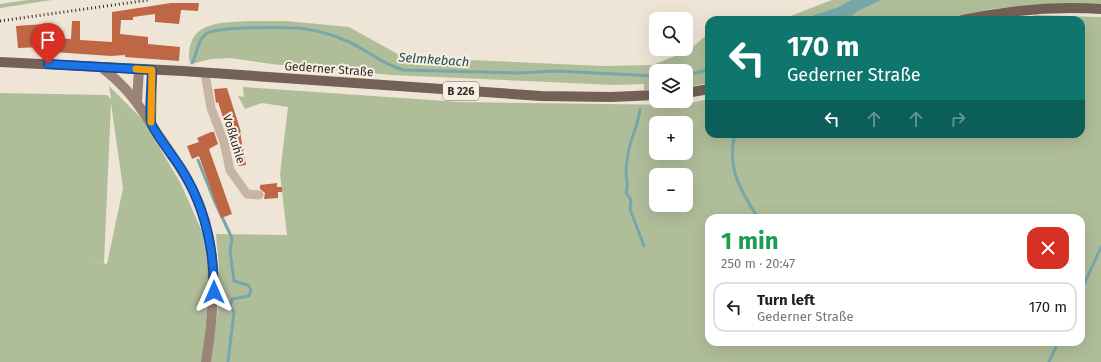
<!DOCTYPE html>
<meta charset="utf-8">
<style>
body{margin:0;font-family:"Fira Sans",sans-serif;background:#f2f2f2;color:#202124;height:100vh;display:flex;flex-direction:column;font-size:15px;white-space:nowrap}
*{box-sizing:border-box;margin:0}
p{font-size:13px;color:#757577}
.icon{flex:none;width:22px;height:22px;fill:none;stroke:currentColor;stroke-width:2;stroke-linecap:round;stroke-linejoin:round}
.map{position:relative;flex:1;overflow:hidden}
.details{position:absolute;left:705px;top:214px;width:380px;height:132px;display:flex;flex-direction:column;background:#fff;border-radius:12px;box-shadow:0 4px 16px #0002}
.details>*{flex:none}
.guide{position:absolute;left:705px;top:16px;width:380px;height:122px;border-radius:12px;box-shadow:0 4px 16px #0002;background:#0f766e;color:#fff;overflow:hidden}
.buttons{position:absolute;left:649px;top:12px;display:grid;gap:8px}
.buttons a{display:grid;place-items:center;width:44px;height:44px;border-radius:8px;background:#fff;box-shadow:0 4px 16px #0002;font-size:20px}
.pin{position:absolute;display:grid;place-items:center;width:34px;height:34px;color:#fff;margin:-41px -17px;border-radius:50% 50% 50% 0;rotate:-45deg;box-shadow:0 0 4px #0007}
.pin .icon{rotate:45deg}
.me{position:absolute;width:44px;margin:-22px;rotate:0deg;stroke-linejoin:round;filter:drop-shadow(0 0 3px #0008)}
.turn{display:flex;align-items:center;gap:14px;height:84px;padding:0 16px;font-size:18px}
.turn .icon{width:52px;height:52px;stroke-width:2.5}
.turn b{display:block;font-size:28px;line-height:34px}
.lanes{display:flex;align-items:center;height:38px;padding:0 16px;background:#0003;justify-content:center;gap:20px;direction:ltr}
.lanes .off{opacity:.35}
.round{display:grid;place-items:center;flex:none;width:42px;height:42px;border-radius:12px;background:#f2f2f2}
.overview{display:flex;align-items:center;justify-content:space-between;height:68px;padding:0 16px}
h1{font-size:24px;font-weight:700;line-height:30px;color:#1e9e55}
ul{padding:0;list-style:none}
li{display:flex;align-items:center;gap:12px;height:50px;margin:0 8px 6px;padding:0 8px;border:2px solid #e0e0e0;border-radius:12px}
li div{flex:1}
li b{display:block;font-size:15px}
li em{font-style:normal}
.map>svg:first-child{display:block}
.green{fill:#b0bd99;fill-rule:evenodd}
.water{fill:#78a7aa}
.lines{fill:none;stroke-linecap:round;stroke-linejoin:round}
.stream{stroke:#78a7aa;stroke-width:3}
.building{fill:#bf6645}
.street{stroke:#c6b5a4;stroke-width:9}
.secondary{stroke:#998476;stroke-width:10}
.primary{stroke:#736157;stroke-width:10}
.rail{stroke:#322a25;stroke-width:3;stroke-dasharray:1 3;stroke-linecap:butt}
.route-casing{stroke:#114b97;stroke-width:10}
.route{stroke:#1a73e8;stroke-width:7}
.slow{stroke:#f59e0b;stroke-width:7}
.labels{text-anchor:middle;stroke-width:4;stroke-linejoin:round;paint-order:stroke}
.shield{fill:#f7efe3;stroke:#6d655e;stroke-width:1}
.shield-label{font-size:11px;font-weight:bold;fill:#322a25}
.street-label{font-size:12px;fill:#322a25;stroke:#f7efe3}
.water-label{font-size:13px;font-style:italic;fill:#1e4c51;stroke:#f7efe3}
</style>
<div class="map">
<svg width="1101" height="362" viewBox="0 0 1101 362">
<rect width="100%" height="100%" fill="#efe5d7"/>
<!-- green -->
<path class="green" d="M28,0H52L0,8V4Z
M832,0H851L838,7L814,15L864,0H1101V5H1034L991,9L943,20H780Z
M1036,15L1101,17V362H211L219,301V270L216,234L287,235L280,174L288,107L262,103L245,109L238,96L244,97L243,87L460,102L681,105L709,99V134H1081V20H1014ZM656,123H686V153H656ZM656,175H686V205H656ZM709,218H1081V342H709Z
M248,21H287L349,27L403,57L604,66L652,65L683,53L695,45L709,33V83L686,87V71H656V89L644,90V84L614,85L392,75L271,64L230,58L211,59L195,63L190,62C188,57 189,48 191,43C199,20 228,23 248,21Z
M109,86L144,121L181,184L204,236L208,270V302L202,362H0V93L107,95L111,99ZM111,103L123,188L107,264L85,259L104,263Z"/>
<!-- water -->
<path class="water" d="M851,0H881L856,12L849,18L841,20H812L814,15L838,7Z"/>
<g class="lines">
<!-- stream -->
<path class="stream" d="M192,63C198,53 196,42 206,34C216,26 291,27 306,29C318,31 330,34 342,39C365,47 380,64 404,70L520,73L556,71L656,76
M686,75L709,70
M640,110C638,124 632,136 629,149C628,152 626,168 626,171C626,179 629,185 626,193L631,200L630,209L644,246
M735,134C726,168 741,191 758,218
M198,160L214,200L232,238L230,251L234,281L248,285L251,290L249,296L232,299L230,306L234,312L228,362
M1081,291L1101,247
M1049,362L1058,342"/>
</g>
<!-- building -->
<path class="building" d="M171,3H199L198,11L181,10L179,24L155,22V14L133,17V20H121L120,34L148,37V44L180,47L179,61L125,57V55L111,56L54,52L43,51L44,47L18,48L16,26L44,24V37L71,39L72,21H80V40L112,42V12Z
M227,88L241,132H240L246,165L238,166L233,139L230,140L225,128L226,127L218,102L216,103L214,89Z
M211,132H214L218,144L209,149L232,214L221,218L199,156L192,159L187,146L199,142L197,138Z
M277,183V187H282V192H278V198L264,199L265,193L260,189V185Z"/>
<g class="lines">
<!-- street -->
<path class="street" d="M205,73L211,108L224,142L230,170L247,194L259,195"/>
<!-- secondary -->
<path class="secondary" d="M101,67C129,88 140,107 159,136C171,153 183,171 193,190C220,244 215,304 206,362
M137,101L139,69
M151,123L152,70"/>
<!-- primary -->
<path class="primary" d="M963,20C1009,10 1054,6 1101,9
M0,62L183,71L541,96L611,97L656,95
M686,93L709,89"/>
<!-- rail -->
<path class="rail" d="M0,21L149,0"/>
</g>
<g class="lines">
<!-- route casing -->
<g class="route-casing">
<path id="route" d="M48,64L152,70C152,86 149,105 151,122C152,130 176,160 182,170C205,207 214,249 214,292"/>
</g>
<!-- route -->
<use href="#route" class="route"/>
<!-- slow -->
<path class="slow" d="M136,69L152,70L151,122"/>
</g>
<g class="labels">
<!-- shield labels -->
<rect class="shield" x="443" y="82" width="36" height="18" rx="3"/>
<g class="shield-label">
<text x="461" y="95">B 226</text>
</g>
<!-- street labels -->
<g class="street-label">
<text transform="translate(329 69) rotate(4)" y="4">Gederner Straße</text>
<text transform="translate(234 139) rotate(73)" y="4">Voßkuhle</text>
</g>
<!-- water labels -->
<g class="water-label">
<text transform="translate(434 59) rotate(4)" y="5">Selmkebach</text>
</g>
</g>
</svg>
<div class="buttons">
<a><svg class="icon" aria-label="search" viewBox="0 0 24 24"><circle cx="10" cy="10" r="6"/><path d="M15 15l6 6"/></svg></a>
<a><svg class="icon" aria-label="layers" viewBox="0 0 24 24"><path d="M12 4l9 5-9 5-9-5zM3 14l9 5 9-5"/></svg></a>
<a>+</a>
<a>−</a>
</div>
<div class="pin" style="left:48px;top:64px;background:#d93025"><svg class="icon" aria-label="arrive" viewBox="0 0 24 24"><path d="M6 21V4h12l-3 4 3 4H6"/></svg></div>
<svg class="me" style="left:214px;top:292px" viewBox="-20 -20 40 40"><path d="M0-17L14 15 0 8-14 15z" fill="#1a73e8" stroke="#fff" stroke-width="4"/></svg>
<div class="guide">
<div class="turn"><svg class="icon" aria-label="left" viewBox="0 0 24 24"><path d="M17 20v-9H6M10 6l-5 5 5 5"/></svg><div><b>170 m</b>Gederner Straße</div></div>
<div class="lanes"><svg class="icon" aria-label="left" viewBox="0 0 24 24"><path d="M17 20v-9H6M10 6l-5 5 5 5"/></svg><svg class="icon off" aria-label="ahead" viewBox="0 0 24 24"><path d="M12 20V5M6 11l6-6 6 6"/></svg><svg class="icon off" aria-label="ahead" viewBox="0 0 24 24"><path d="M12 20V5M6 11l6-6 6 6"/></svg><svg class="icon off" aria-label="right" viewBox="0 0 24 24"><path d="M7 20v-9h11M14 6l5 5-5 5"/></svg></div>
</div>
<section class="details">
<div class="overview"><div><h1>1 min</h1><p>250 m · 20:47</p></div><a class="round" style="background:#d93025;color:#fff"><svg class="icon" aria-label="close" viewBox="0 0 24 24"><path d="M6 6l12 12M18 6L6 18"/></svg></a></div>
<ul>
<li><svg class="icon" aria-label="left" viewBox="0 0 24 24"><path d="M17 20v-9H6M10 6l-5 5 5 5"/></svg><div><b>Turn left</b><p>Gederner Straße</p></div><em>170 m</em></li>
</ul>
</section>
</div>
